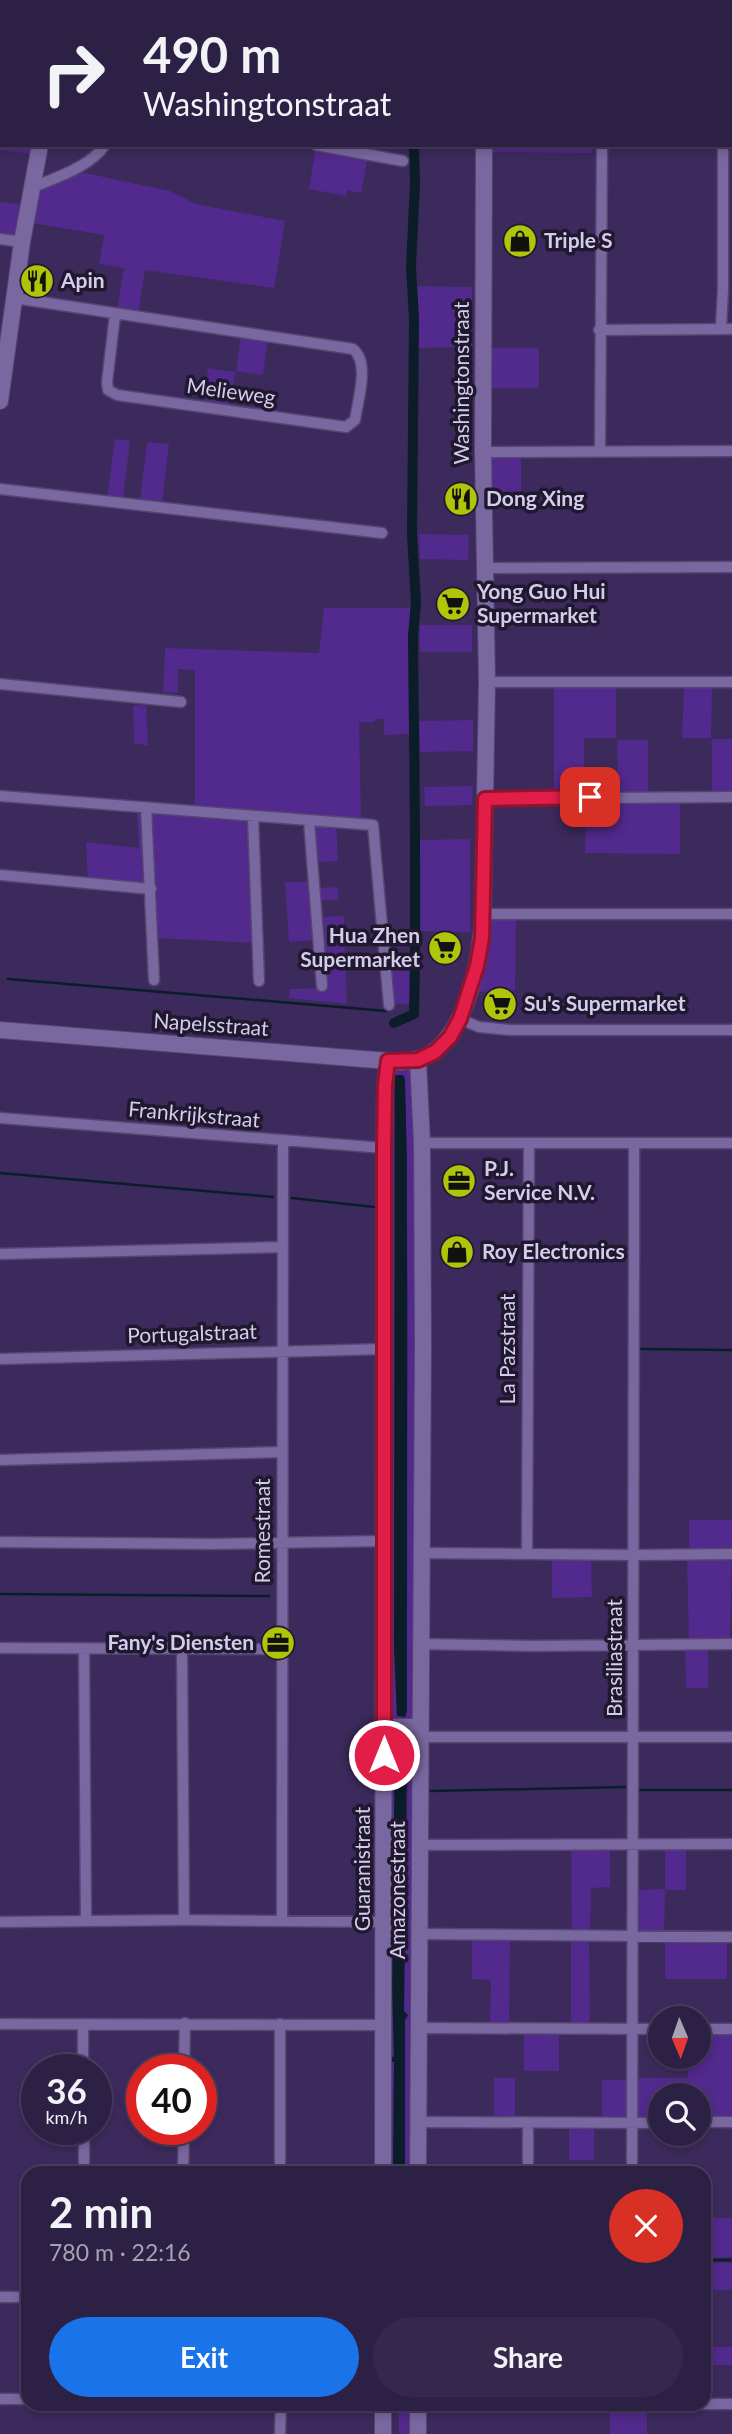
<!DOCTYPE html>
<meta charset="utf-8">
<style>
body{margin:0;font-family:Lato,sans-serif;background:#35284c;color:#f1f3f6;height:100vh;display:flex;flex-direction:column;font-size:26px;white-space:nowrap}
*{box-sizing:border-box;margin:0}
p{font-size:23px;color:#a7a3b3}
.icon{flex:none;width:38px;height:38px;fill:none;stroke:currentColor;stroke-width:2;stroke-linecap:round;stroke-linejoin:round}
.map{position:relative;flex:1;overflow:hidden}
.panel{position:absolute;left:21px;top:2166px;width:690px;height:245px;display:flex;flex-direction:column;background:#2d2045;border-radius:21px;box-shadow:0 4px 10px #0003,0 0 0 2px #483e5e}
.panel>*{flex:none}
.banner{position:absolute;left:0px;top:0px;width:733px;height:147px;box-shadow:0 4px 10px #0003,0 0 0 2px #483e5e;background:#2d2045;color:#f1f3f6;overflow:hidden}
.needle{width:46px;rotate:178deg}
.fabs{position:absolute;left:648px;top:2006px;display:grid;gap:14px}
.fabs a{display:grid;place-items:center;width:63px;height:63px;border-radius:50%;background:#2d2045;box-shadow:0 4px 10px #0003,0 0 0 2px #483e5e;font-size:35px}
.speed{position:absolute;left:21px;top:2054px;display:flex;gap:14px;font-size:35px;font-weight:700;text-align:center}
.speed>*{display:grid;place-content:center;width:91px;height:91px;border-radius:50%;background:#2d2045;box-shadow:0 4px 10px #0003,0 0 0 2px #483e5e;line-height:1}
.speed small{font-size:18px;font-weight:400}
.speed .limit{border:10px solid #d22;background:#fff;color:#111}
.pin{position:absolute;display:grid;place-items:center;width:60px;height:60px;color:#fff;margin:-30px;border-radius:14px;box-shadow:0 4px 10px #0006}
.me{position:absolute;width:77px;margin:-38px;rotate:0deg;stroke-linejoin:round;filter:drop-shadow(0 0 5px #0008)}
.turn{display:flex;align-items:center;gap:24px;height:147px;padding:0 28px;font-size:32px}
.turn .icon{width:91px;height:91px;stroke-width:2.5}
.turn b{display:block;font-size:49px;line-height:60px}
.round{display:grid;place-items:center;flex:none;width:74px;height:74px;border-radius:37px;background:#35284c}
.overview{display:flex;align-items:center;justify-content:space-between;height:119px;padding:0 28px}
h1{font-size:42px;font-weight:700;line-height:52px}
.button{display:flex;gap:14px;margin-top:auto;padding:14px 28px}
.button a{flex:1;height:80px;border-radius:42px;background:#1a73e8;color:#fff;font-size:28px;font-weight:700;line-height:80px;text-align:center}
.button a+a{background:#35284c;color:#f1f3f6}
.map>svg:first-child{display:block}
.green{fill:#52298c;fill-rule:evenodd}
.water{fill:#0a1d28}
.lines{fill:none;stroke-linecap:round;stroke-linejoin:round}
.stream{stroke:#0a1d28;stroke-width:2.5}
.canal{stroke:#0a1d28;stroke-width:10}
.street-casing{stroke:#554570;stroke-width:13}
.secondary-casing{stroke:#554570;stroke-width:18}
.street{stroke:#7967a0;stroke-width:10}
.secondary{stroke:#7967a0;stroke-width:16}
.route-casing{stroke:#92132f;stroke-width:18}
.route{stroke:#e11d48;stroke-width:12}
.labels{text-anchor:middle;stroke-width:7;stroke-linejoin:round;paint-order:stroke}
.poi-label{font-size:21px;font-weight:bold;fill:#d4cceb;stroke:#20182f;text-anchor:start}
.street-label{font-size:21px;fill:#d4cceb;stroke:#20182f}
</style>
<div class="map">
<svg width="732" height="2434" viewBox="0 0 732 2434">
<rect width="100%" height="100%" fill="#3c2a5c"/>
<!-- green -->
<path class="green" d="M0,135L2,145H34L33,154L0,150Z
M487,145H592V153L487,152Z
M315,151L367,161L361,193L347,190L346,196L309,189Z
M71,170L170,191L196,204L285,221L274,288L145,270L138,314L117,311L124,268L99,264L104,235L32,223L37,189Z
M0,202L24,205L17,237L0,236Z
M417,286L472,287V347L417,348Z
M241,336L268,339L263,375L236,371Z
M490,348H539V388H490Z
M208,368L235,372L230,406L204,402Z
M115,439L130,441L123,499L107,497Z
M147,442L169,444L162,503L140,501Z
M521,456V505L485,506L489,460L494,457Z
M419,534L469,535L468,560L420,559Z
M324,608H410V734L384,735V719H374L375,722H359L361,819L195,808V670L178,669V693L163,692L165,648L319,653Z
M420,625H472V652H420Z
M554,687H616V738H584V792L554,793Z
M684,687H712L711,738H682Z
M133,705L146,706L148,746L134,743Z
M473,720V751L420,752L419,721Z
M712,739H732V792H712Z
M617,740H648V792L618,793Z
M473,786L472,805L425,806L424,787Z
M586,800H680V854L585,853Z
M137,810L246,819L249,822L255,943L156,938L153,884L88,879L86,842L139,848Z
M310,824L336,825L338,861L313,862Z
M470,839V932L418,931L420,840Z
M285,882H312L316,940L289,942Z
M338,887V900L315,901V888Z
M344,916L347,1004L289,998L290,989L323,988L318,917Z
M516,918L515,991L474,992L490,919Z
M412,970L410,1004H392L389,971Z
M401,1068L411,1070L417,1095L415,1720H389V1084L394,1071ZM405,1079L408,1301L407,1614L397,1716L394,1647V1082Z
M689,1520H732V1551L689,1550Z
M732,1557L730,1641H689L687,1558Z
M552,1558L591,1559L592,1597L552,1598Z
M685,1647H708V1688H686Z
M389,1733L414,1735V2173H403L405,2020L408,2015L404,2011L408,1767L407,1741L403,1736H399L395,1741L392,1984L394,2058L387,2056Z
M571,1847H610V1887L591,1888L590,1932L572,1933Z
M665,1847H686V1890H665L664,1934H636V1890L665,1889Z
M571,1937H589L590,2023H571Z
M472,1938H510L509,2024H490L491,1980L472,1979Z
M665,1939H727V1979H665Z
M698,2033H732V2119H698V2095H660V2120C655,2120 646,2121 641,2119C631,2115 636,2088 636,2078H688V2056H698Z
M524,2034H559V2071H524Z
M387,2060L394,2062L393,2173H387Z
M494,2078H515V2118H494Z
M602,2080H629L627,2117L602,2119Z
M569,2127H594V2160H569Z
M704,2218H732V2257L704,2258Z
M704,2263H732V2290H704Z
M704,2347H732V2365H704Z
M399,2405H413V2434H399Z
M610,2409H647V2434H610Z"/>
<!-- water -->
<path class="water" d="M395,1075H403L405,1079L407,1164V1711L405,1717L397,1716L394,1647Z
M399,1736H403L407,1741L404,2011L408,2015L405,2020V2164L403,2173H393L394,2062L387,2060V2056L394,2057L392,1984L395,1741Z"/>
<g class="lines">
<!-- stream -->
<path class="stream" d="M8,979L386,1011
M0,1173L273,1197
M292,1198L374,1207
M641,1349L731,1350
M0,1594L269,1596
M640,1790H732
M430,1791L626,1787
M704,2260H730"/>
<!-- canal -->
<path class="canal" d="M401,0V2
M394,1023L414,1014C417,888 414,762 413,636L416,602L412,535L414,320L411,266L415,184L414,145"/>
<!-- street casing -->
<g class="street-casing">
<path id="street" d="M621,0L629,2
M0,112L2,113
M316,145L403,161
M34,187C57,177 90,167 105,145
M0,239L22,242
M14,298L353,349C370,363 358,399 355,420L346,427L117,395L108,390L107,382L115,315
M721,328L723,290V145
M599,330L732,329
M600,450L602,145
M483,452L732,451
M0,489L382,533
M486,568L732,567
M487,682H732
M0,684L181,702
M0,796L373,825L389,1005
M485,799L732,797
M146,808L154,980
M253,817L259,981
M309,821L322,986
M0,875L151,889
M483,914H732
M460,1019L479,1027L511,1030H732
M0,1118L384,1148
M422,1143H732
M0,1254L283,1247
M0,1359L384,1349
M0,1460L282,1452
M0,1542L214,1544L384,1541
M420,1553L635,1555L732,1554
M527,1554L529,1144
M419,1644L533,1646L732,1644
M0,1648L282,1649
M182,1648L184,1920
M84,1649L86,1921
M420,1737H732
M419,1845L732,1844
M282,1920L283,1141
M0,1922L184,1920L384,1922
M419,1934L732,1937
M0,2024L383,2025
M83,2024V2070
M280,2024V2174
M419,2028L660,2029
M698,2029H732
M184,2070L185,2023
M418,2122L660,2123
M698,2122H732
M84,2130V2174
M183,2174L184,2130
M528,2174V2123
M632,2174C633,1830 636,1487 634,1144
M0,2297H28
M0,2399H28
M704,2404H732
M280,2434L281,2404"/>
</g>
<!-- secondary casing -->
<g class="secondary-casing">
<path id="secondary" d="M484,0V2
M67,2V0
M0,401L22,242L40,145
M0,1030L401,1062C414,1060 426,1059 436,1050C469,1023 481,955 483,914L487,682L483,452L484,145
M384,1727H420
M383,2174L384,1148L385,1085L388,1061
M418,2174L423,1345L422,1143L418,1060
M383,2404V2434
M418,2434V2404"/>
</g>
<!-- street -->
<use href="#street" class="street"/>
<!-- secondary -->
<use href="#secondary" class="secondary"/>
</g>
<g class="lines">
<!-- route casing -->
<g class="route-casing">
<path id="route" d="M384,1755V1148L385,1085L388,1061L418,1060L435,1052L450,1037L460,1019L477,966L482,938L485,799L590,797"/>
</g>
<!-- route -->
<use href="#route" class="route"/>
</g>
<!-- icons -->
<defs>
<g id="shop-disc" transform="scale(1.75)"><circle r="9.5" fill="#aec509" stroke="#20182f"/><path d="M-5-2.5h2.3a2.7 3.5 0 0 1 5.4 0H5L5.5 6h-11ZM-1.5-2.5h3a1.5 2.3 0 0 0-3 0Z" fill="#111"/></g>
<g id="restaurant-disc" transform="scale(1.75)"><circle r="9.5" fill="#aec509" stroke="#20182f"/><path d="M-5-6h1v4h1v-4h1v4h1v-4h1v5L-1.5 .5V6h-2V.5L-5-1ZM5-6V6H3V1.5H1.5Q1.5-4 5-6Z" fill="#111"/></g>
<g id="supermarket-disc" transform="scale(1.75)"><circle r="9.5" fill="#aec509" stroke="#20182f"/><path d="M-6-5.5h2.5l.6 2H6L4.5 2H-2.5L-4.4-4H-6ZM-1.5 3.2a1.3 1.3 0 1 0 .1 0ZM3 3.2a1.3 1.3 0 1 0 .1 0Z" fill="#111"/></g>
<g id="office-disc" transform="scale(1.75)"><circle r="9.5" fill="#aec509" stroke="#20182f"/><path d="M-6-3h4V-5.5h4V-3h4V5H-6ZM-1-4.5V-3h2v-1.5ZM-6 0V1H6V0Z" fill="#111"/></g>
</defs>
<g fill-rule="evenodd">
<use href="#shop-disc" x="520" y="241"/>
<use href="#restaurant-disc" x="37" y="281"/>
<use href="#restaurant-disc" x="461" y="499"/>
<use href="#supermarket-disc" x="453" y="604"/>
<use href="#supermarket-disc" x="445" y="948"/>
<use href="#supermarket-disc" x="500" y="1004"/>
<use href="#office-disc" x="459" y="1181"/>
<use href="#shop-disc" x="457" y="1252"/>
<use href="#office-disc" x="278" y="1643"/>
</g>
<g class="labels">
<!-- poi labels -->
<g class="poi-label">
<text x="544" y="248">Triple S</text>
<text x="61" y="288">Apin</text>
<text x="486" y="506">Dong Xing</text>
<text x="477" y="599">Yong Guo Hui<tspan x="477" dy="24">Supermarket</tspan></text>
<text x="420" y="943" text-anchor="end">Hua Zhen<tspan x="420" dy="24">Supermarket</tspan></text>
<text x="524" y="1011">Su's Supermarket</text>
<text x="484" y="1176">P.J.<tspan x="484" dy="24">Service N.V.</tspan></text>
<text x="482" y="1259">Roy Electronics</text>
<text x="254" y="1650" text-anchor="end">Fany's Diensten</text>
</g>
<!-- street labels -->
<g class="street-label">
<text transform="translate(462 383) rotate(-90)" y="7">Washingtonstraat</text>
<text transform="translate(231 392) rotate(8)" y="7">Melieweg</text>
<text transform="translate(211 1025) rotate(4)" y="7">Napelsstraat</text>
<text transform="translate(194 1115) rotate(5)" y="7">Frankrijkstraat</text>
<text transform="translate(192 1334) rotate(-2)" y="7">Portugalstraat</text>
<text transform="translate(508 1349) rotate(-90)" y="7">La Pazstraat</text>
<text transform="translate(263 1531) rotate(-90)" y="7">Romestraat</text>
<text transform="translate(615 1658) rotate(-90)" y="7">Brasiliastraat</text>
<text transform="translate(363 1869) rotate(-90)" y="7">Guaranistraat</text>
<text transform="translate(398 1890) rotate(-90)" y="7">Amazonestraat</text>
</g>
</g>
</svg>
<div class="fabs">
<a><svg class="needle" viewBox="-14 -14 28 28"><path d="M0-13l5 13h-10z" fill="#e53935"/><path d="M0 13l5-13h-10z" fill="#a7a3b3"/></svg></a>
<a><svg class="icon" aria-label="search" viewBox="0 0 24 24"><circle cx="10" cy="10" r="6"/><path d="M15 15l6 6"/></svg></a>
</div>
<div class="speed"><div>36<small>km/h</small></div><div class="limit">40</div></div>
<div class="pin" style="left:590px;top:797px;background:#d93025"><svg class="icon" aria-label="arrive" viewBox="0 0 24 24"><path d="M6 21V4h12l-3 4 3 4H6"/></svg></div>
<svg class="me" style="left:384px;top:1755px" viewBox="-20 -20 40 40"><circle r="17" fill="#e11d48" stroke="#fff" stroke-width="3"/><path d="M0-11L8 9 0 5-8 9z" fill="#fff"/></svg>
<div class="banner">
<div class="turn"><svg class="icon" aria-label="right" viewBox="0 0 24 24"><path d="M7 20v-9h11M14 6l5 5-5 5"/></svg><div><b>490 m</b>Washingtonstraat</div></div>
</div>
<section class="panel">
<div class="overview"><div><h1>2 min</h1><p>780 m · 22:16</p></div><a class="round" style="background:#d93025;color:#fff"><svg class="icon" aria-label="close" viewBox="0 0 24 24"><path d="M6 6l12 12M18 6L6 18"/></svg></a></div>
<div class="button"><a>Exit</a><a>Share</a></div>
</section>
</div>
